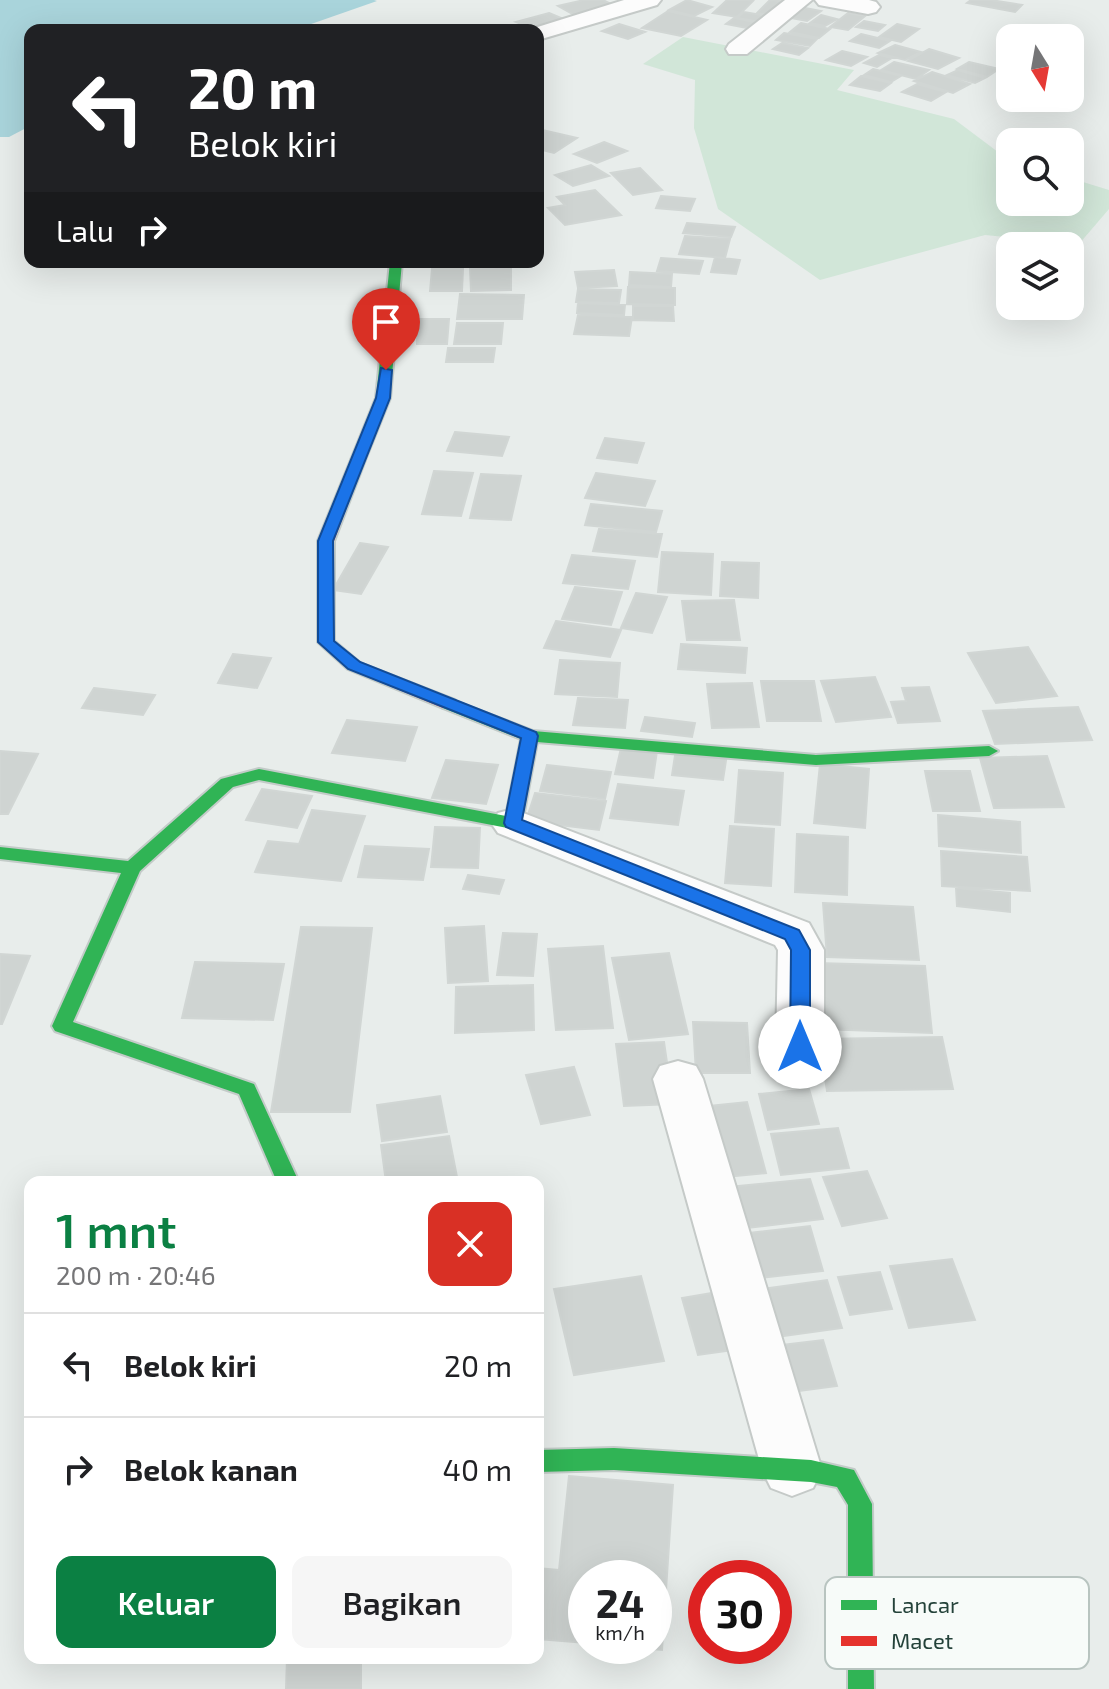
<!DOCTYPE html>
<html lang="id">
<meta charset="utf-8">
<style>
body{margin:0;font-family:"Exo 2",sans-serif;background:#f6f6f6;color:#202124;height:100vh;display:flex;flex-direction:column;font-size:30px;white-space:nowrap}
*{box-sizing:border-box;margin:0}
p{font-size:26px;color:#757577}
.icon{flex:none;width:44px;height:44px;fill:none;stroke:currentColor;stroke-width:2;stroke-linecap:round;stroke-linejoin:round}
.map{position:relative;flex:1;overflow:hidden}
.drawer{position:absolute;left:24px;top:1176px;width:520px;height:488px;display:flex;flex-direction:column;background:#fff;border-radius:16px;box-shadow:0 8px 32px #0002}
.drawer>*{flex:none}
.hud{position:absolute;left:24px;top:24px;width:520px;height:244px;border-radius:16px;box-shadow:0 8px 32px #0002;background:#202124;color:#fff;overflow:hidden}
.needle{width:52px;rotate:169deg}
.buttons{position:absolute;left:996px;top:24px;display:grid;gap:16px}
.buttons a{display:grid;place-items:center;width:88px;height:88px;border-radius:16px;background:#fff;box-shadow:0 8px 32px #0002;font-size:40px}
.speed{position:absolute;left:568px;top:1560px;display:flex;gap:16px;font-size:40px;font-weight:700;text-align:center}
.speed>*{display:grid;place-content:center;width:104px;height:104px;border-radius:50%;background:#fff;box-shadow:0 8px 32px #0002;line-height:1}
.speed small{font-size:20px;font-weight:400}
.speed .limit{border:12px solid #d22;background:#fff;color:#111}
.pin{position:absolute;display:grid;place-items:center;width:68px;height:68px;color:#fff;margin:-82px -34px;border-radius:50% 50% 50% 0;rotate:-45deg;box-shadow:0 0 8px #0007}
.pin .icon{rotate:45deg}
.me{position:absolute;width:88px;margin:-44px;rotate:0deg;stroke-linejoin:round;filter:drop-shadow(0 0 6px #0008)}
.turn{display:flex;align-items:center;gap:28px;height:168px;padding:0 32px;font-size:36px}
.turn .icon{width:104px;height:104px;stroke-width:2.5}
.turn b{display:block;font-size:56px;line-height:68px}
.then{display:flex;align-items:center;height:76px;padding:0 32px;background:#0003;gap:16px;font-size:30px}
.round{display:grid;place-items:center;flex:none;width:84px;height:84px;border-radius:16px;background:#f6f6f6}
.head{display:flex;align-items:center;justify-content:space-between;height:136px;padding:0 32px}
h1{font-size:48px;font-weight:600;line-height:60px;color:#0b8043}
.primary-button{display:flex;gap:16px;margin-top:auto;padding:16px 32px}
.primary-button a{flex:1;height:92px;border-radius:16px;background:#0b8043;color:#fff;font-size:32px;font-weight:600;line-height:92px;text-align:center}
.primary-button a+a{background:#f6f6f6;color:#202124}
ul{padding:0;list-style:none}
li{display:flex;align-items:center;gap:24px;height:104px;padding:0 32px;border-top:2px solid #e0e0e0}
li div{flex:1}
li b{display:block;font-size:30px}
li em{font-style:normal}
.map>svg:first-child{display:block}
.green{fill:#d1e6d8}
.water{fill:#a9d4db}
.building{fill:#cfd4d2;stroke:#d1d6d4;stroke-width:2}
.lines{fill:none;stroke-linecap:round;stroke-linejoin:round}
.street-casing{stroke:#c5cac8;stroke-width:4}
.fast-casing{stroke:#c3cbc8;stroke-width:4}
.jam-casing{stroke:#c3cbc8;stroke-width:4}
.street{fill:#fcfcfc;fill-rule:evenodd}
.fast{fill:#30b455;fill-rule:evenodd}
.jam{fill:#e5322d;fill-rule:evenodd}
.route{fill:#1a73e8;stroke:#114b97;stroke-width:2}
.key{fill:#f7fbf9;stroke:#b8c4c0;stroke-width:2}
.key-label{font-size:22px;fill:#24423a}
</style>
<div class="map">
<svg width="1109" height="1689" viewBox="0 0 1109 1689">
<rect width="100%" height="100%" fill="#e8edeb"/>
<!-- green -->
<path class="green" d="M683,37L854,70L837,90L954,119L1010,161V202H1070V178L1109,190V209L1079,244L985,235L820,280L718,209L694,128L695,80L643,64Z"/>
<!-- water -->
<path class="water" d="M0,0H374L377,1L294,30H30V126L9,137H0Z"/>
<!-- building -->
<path class="building" d="M584,0H603L615,6L576,16L558,6Z
M687,0L712,7L694,16L669,10Z
M727,0H747L753,1L737,17L713,13Z
M770,0L788,2L774,16L757,13Z
M971,0H991L1022,5L1015,12L967,3Z
M805,8L821,11L807,21L791,18Z
M668,11L707,20L681,36L642,28Z
M744,12L773,17L767,23L737,18Z
M549,13L566,20L533,29L516,22Z
M848,13L865,16L848,30L830,27Z
M821,15L837,19L825,26L810,23Z
M734,18L765,24L757,30L726,24Z
M864,21L885,25L878,31L856,27Z
M801,23L830,29L819,38L790,32Z
M619,24L645,32L628,39L602,31Z
M897,24L919,29L901,42L879,37Z
M784,33L817,39L810,46L776,40Z
M861,34L890,41L879,48L850,41Z
M782,43L808,48L799,55L773,49Z
M895,45L921,52L905,60L878,53Z
M929,49L959,58L938,69L908,61Z
M842,51L867,57L851,66L826,60Z
M879,55L892,58L877,67L864,63Z
M894,62L929,70L916,79L881,70Z
M969,62L999,69L987,77L957,69Z
M873,69L901,76L891,82L864,75Z
M958,70L985,78L975,83L947,75Z
M932,72L970,84L953,93L914,81Z
M861,76L891,83L880,91L850,85Z
M917,84L946,92L931,101L902,92Z
M538,129L577,138L554,153L538,149Z
M604,142L627,151L597,163L574,154Z
M591,165L609,176L573,186L555,175Z
M640,168L662,190L633,195L611,173Z
M595,190L621,215L565,225L548,208L565,205L557,197Z
M661,196L695,199L690,211L656,208Z
M687,223L735,227L731,237L683,233Z
M685,236L730,239L725,258L679,254Z
M715,257L740,260L736,274L711,272Z
M661,258L703,261L699,274L657,271Z
M453,262H506V265L453,267Z
M511,267V290L471,291L470,268Z
M432,269H463L462,291H430Z
M614,270L617,286L578,288L575,272Z
M630,272L672,274L671,287L629,285Z
M628,287L675,288V305L627,304Z
M578,289L621,290L619,303L576,302Z
M460,294L524,295L522,319H457Z
M578,303L625,305L624,315L577,313Z
M633,306H673L674,321L633,320Z
M578,315L632,317L629,336L574,334Z
M418,319H449L447,344H417Z
M457,323H503L501,344H454Z
M448,348H495L493,362H446Z
M455,432L509,437L502,456L447,451Z
M605,438L644,443L637,463L597,458Z
M434,471L473,473L461,516L422,514Z
M596,473L655,481L645,506L585,498Z
M481,474L521,476L511,520L470,518Z
M591,504L662,511L656,532L585,525Z
M599,529L662,534L657,557L593,551Z
M360,543L388,547L361,594L333,590Z
M662,552L713,554L711,595L658,592Z
M572,555L635,561L628,589L563,583Z
M722,562L759,563L758,598L720,596Z
M575,587L622,592L611,625L562,619Z
M636,593L667,597L652,633L621,628Z
M734,600L740,640H687L682,601Z
M556,621L621,630L610,657L544,648Z
M681,644L747,648L745,673L678,669Z
M1028,647L1057,696L996,703L968,653Z
M233,654L271,658L257,688L218,683Z
M560,660L620,663L617,697L555,694Z
M875,677L891,717L836,722L821,681Z
M761,681H814L821,721H767Z
M752,683L759,727L712,728L707,684Z
M929,687L940,721L898,723L891,702L906,701L902,688Z
M94,688L155,695L143,715L82,708Z
M578,698L628,700L625,728L573,725Z
M1078,707L1092,740L995,744L983,711Z
M645,717L695,723L692,737L641,731Z
M347,720L417,727L405,761L332,753Z
M621,748L657,751L653,778L615,774Z
M676,749L727,754L723,780L672,775Z
M0,751L38,754L8,814H0Z
M1047,756L1064,807L994,808L980,758Z
M446,760L498,765L486,804L432,798Z
M820,764L869,769L865,828L814,823Z
M547,765L611,772L605,799L540,791Z
M739,770L783,773L780,825L735,822Z
M925,771H970L980,811H933Z
M618,784L684,791L678,825L610,818Z
M262,789L312,796L297,828L246,820Z
M535,793L606,801L599,830L526,821Z
M312,810L365,816L341,881L255,872L268,841L299,844Z
M938,815L1020,822L1021,853L939,846Z
M730,826L774,829L771,886L725,883Z
M435,827L480,828L478,868L431,867Z
M797,834L848,837L847,895L795,892Z
M365,846L429,849L423,880L358,877Z
M941,851L1027,857L1030,891L942,886Z
M468,875L504,880L499,894L463,889Z
M956,888L1010,893V912L957,906Z
M823,903L913,907L919,960L827,957Z
M484,926L488,981L448,983L445,928Z
M301,927L372,928L350,1112H271Z
M503,933L537,934L533,976L497,975Z
M603,946L613,1028L556,1030L548,949Z
M669,953L688,1034L629,1040L612,958Z
M0,954L30,956L2,1024H0Z
M195,962L284,964L273,1020L182,1018Z
M816,963L925,966L932,1033L820,1029Z
M533,985L534,1030L455,1033L456,987Z
M693,1022L747,1023L750,1073H696Z
M942,1037L953,1089L827,1091L819,1039Z
M664,1042L673,1104L624,1106L616,1044Z
M574,1067L590,1115L541,1124L526,1075Z
M809,1089L819,1124L768,1130L759,1094Z
M440,1096L447,1132L382,1141L377,1105Z
M747,1102L766,1173L716,1178L700,1107Z
M838,1128L849,1168L781,1175L771,1134Z
M449,1136L458,1182H386L381,1145Z
M867,1171L887,1218L842,1226L823,1177Z
M810,1179L823,1219L730,1230L719,1188Z
M810,1226L823,1271L741,1280L730,1235Z
M952,1259L975,1320L909,1328L890,1266Z
M880,1272L892,1309L850,1315L838,1277Z
M641,1276L664,1361L574,1375L554,1289Z
M827,1280L842,1328L762,1339L748,1291Z
M724,1291L741,1349L698,1355L682,1298Z
M823,1340L837,1386L777,1394L764,1347Z
M569,1476L673,1485L662,1650L617,1646H654V1578H586V1643L538,1639V1568L559,1570Z
M287,1658H361V1689H286Z"/>
<g class="lines">
<!-- street casing -->
<g class="street-casing">
<path id="street" d="M624,0H661L657,5L538,40V30H528Z
M785,0H812L747,54H729L726,49L729,44Z
M815,0H869L876,2L880,7L876,12L868,14L819,5Z
M513,809L809,923L824,950V1047L817,1060L800,1065L783,1060L776,1047L778,950L775,945L498,833L491,823L498,813Z
M678,1061L696,1066L703,1079L822,1470L813,1488L792,1496L771,1488L762,1470L653,1079L660,1066Z"/>
</g>
<!-- fast casing -->
<g class="fast-casing">
<path id="fast" d="M390,262H402L390,398L365,460L358,464L351,460L376,398Z
M449,699L533,731L816,755L989,746L998,751L989,756L816,765L537,742L522,823L513,829L259,780L233,787L140,871L73,1022L254,1084L299,1182H277L239,1094L55,1031L52,1026L121,873L0,859V847L128,861L221,779L259,769L506,816L521,739L443,708L441,704Z
M614,1448L811,1460L854,1470L872,1504L874,1689H848V1505L837,1487L811,1482L614,1470L538,1472V1450Z"/>
</g>
<!-- jam casing -->
<g class="jam-casing">
<path id="jam" d="M358,456L365,460L334,541V641L360,663L455,700L457,704L455,708H443L348,669L318,642V541L351,460Z"/>
</g>
<!-- street -->
<use href="#street" class="street"/>
<!-- fast -->
<use href="#fast" class="fast"/>
<!-- jam -->
<use href="#jam" class="jam"/>
</g>
<!-- route -->
<path class="route" d="M381,368L392,370L390,398L333,541L334,641L360,662L536,732L538,736L522,820L799,930L810,950V1047L807,1052H793L790,1047L791,950L785,939L506,827L504,823L521,738L348,669L318,642V541L376,398Z"/>
<!-- legend -->
<rect x="825" y="1577" width="264" height="92" rx="12" class="key"/>
<rect x="841" y="1600" width="36" height="10" fill="#30b455"/>
<rect x="841" y="1636" width="36" height="10" fill="#e5322d"/>
<g class="key-label">
<text x="891" y="1613">Lancar</text>
<text x="891" y="1649">Macet</text>
</g>
</svg>
<div class="buttons">
<a><svg class="needle" viewBox="-14 -14 28 28"><path d="M0-13l5 13h-10z" fill="#e53935"/><path d="M0 13l5-13h-10z" fill="#757577"/></svg></a>
<a><svg class="icon" aria-label="search" viewBox="0 0 24 24"><circle cx="10" cy="10" r="6"/><path d="M15 15l6 6"/></svg></a>
<a><svg class="icon" aria-label="layers" viewBox="0 0 24 24"><path d="M12 4l9 5-9 5-9-5zM3 14l9 5 9-5"/></svg></a>
</div>
<div class="speed"><div>24<small>km/h</small></div><div class="limit">30</div></div>
<div class="pin" style="left:386px;top:370px;background:#d93025"><svg class="icon" aria-label="arrive" viewBox="0 0 24 24"><path d="M6 21V4h12l-3 4 3 4H6"/></svg></div>
<svg class="me" style="left:800px;top:1047px" viewBox="-20 -20 40 40"><circle r="19" fill="#fff"/><path d="M0-13L10 11 0 6-10 11z" fill="#1a73e8"/></svg>
<div class="hud">
<div class="turn"><svg class="icon" aria-label="left" viewBox="0 0 24 24"><path d="M17 20v-9H6M10 6l-5 5 5 5"/></svg><div><b>20 m</b>Belok kiri</div></div>
<div class="then">Lalu<svg class="icon" aria-label="right" viewBox="0 0 24 24"><path d="M7 20v-9h11M14 6l5 5-5 5"/></svg></div>
</div>
<section class="drawer">
<div class="head"><div><h1>1 mnt</h1><p>200 m · 20:46</p></div><a class="round" style="background:#d93025;color:#fff"><svg class="icon" aria-label="close" viewBox="0 0 24 24"><path d="M6 6l12 12M18 6L6 18"/></svg></a></div>
<ul>
<li><svg class="icon" aria-label="left" viewBox="0 0 24 24"><path d="M17 20v-9H6M10 6l-5 5 5 5"/></svg><div><b>Belok kiri</b></div><em>20 m</em></li>
<li><svg class="icon" aria-label="right" viewBox="0 0 24 24"><path d="M7 20v-9h11M14 6l5 5-5 5"/></svg><div><b>Belok kanan</b></div><em>40 m</em></li>
</ul>
<div class="primary-button"><a>Keluar</a><a>Bagikan</a></div>
</section>
</div>
